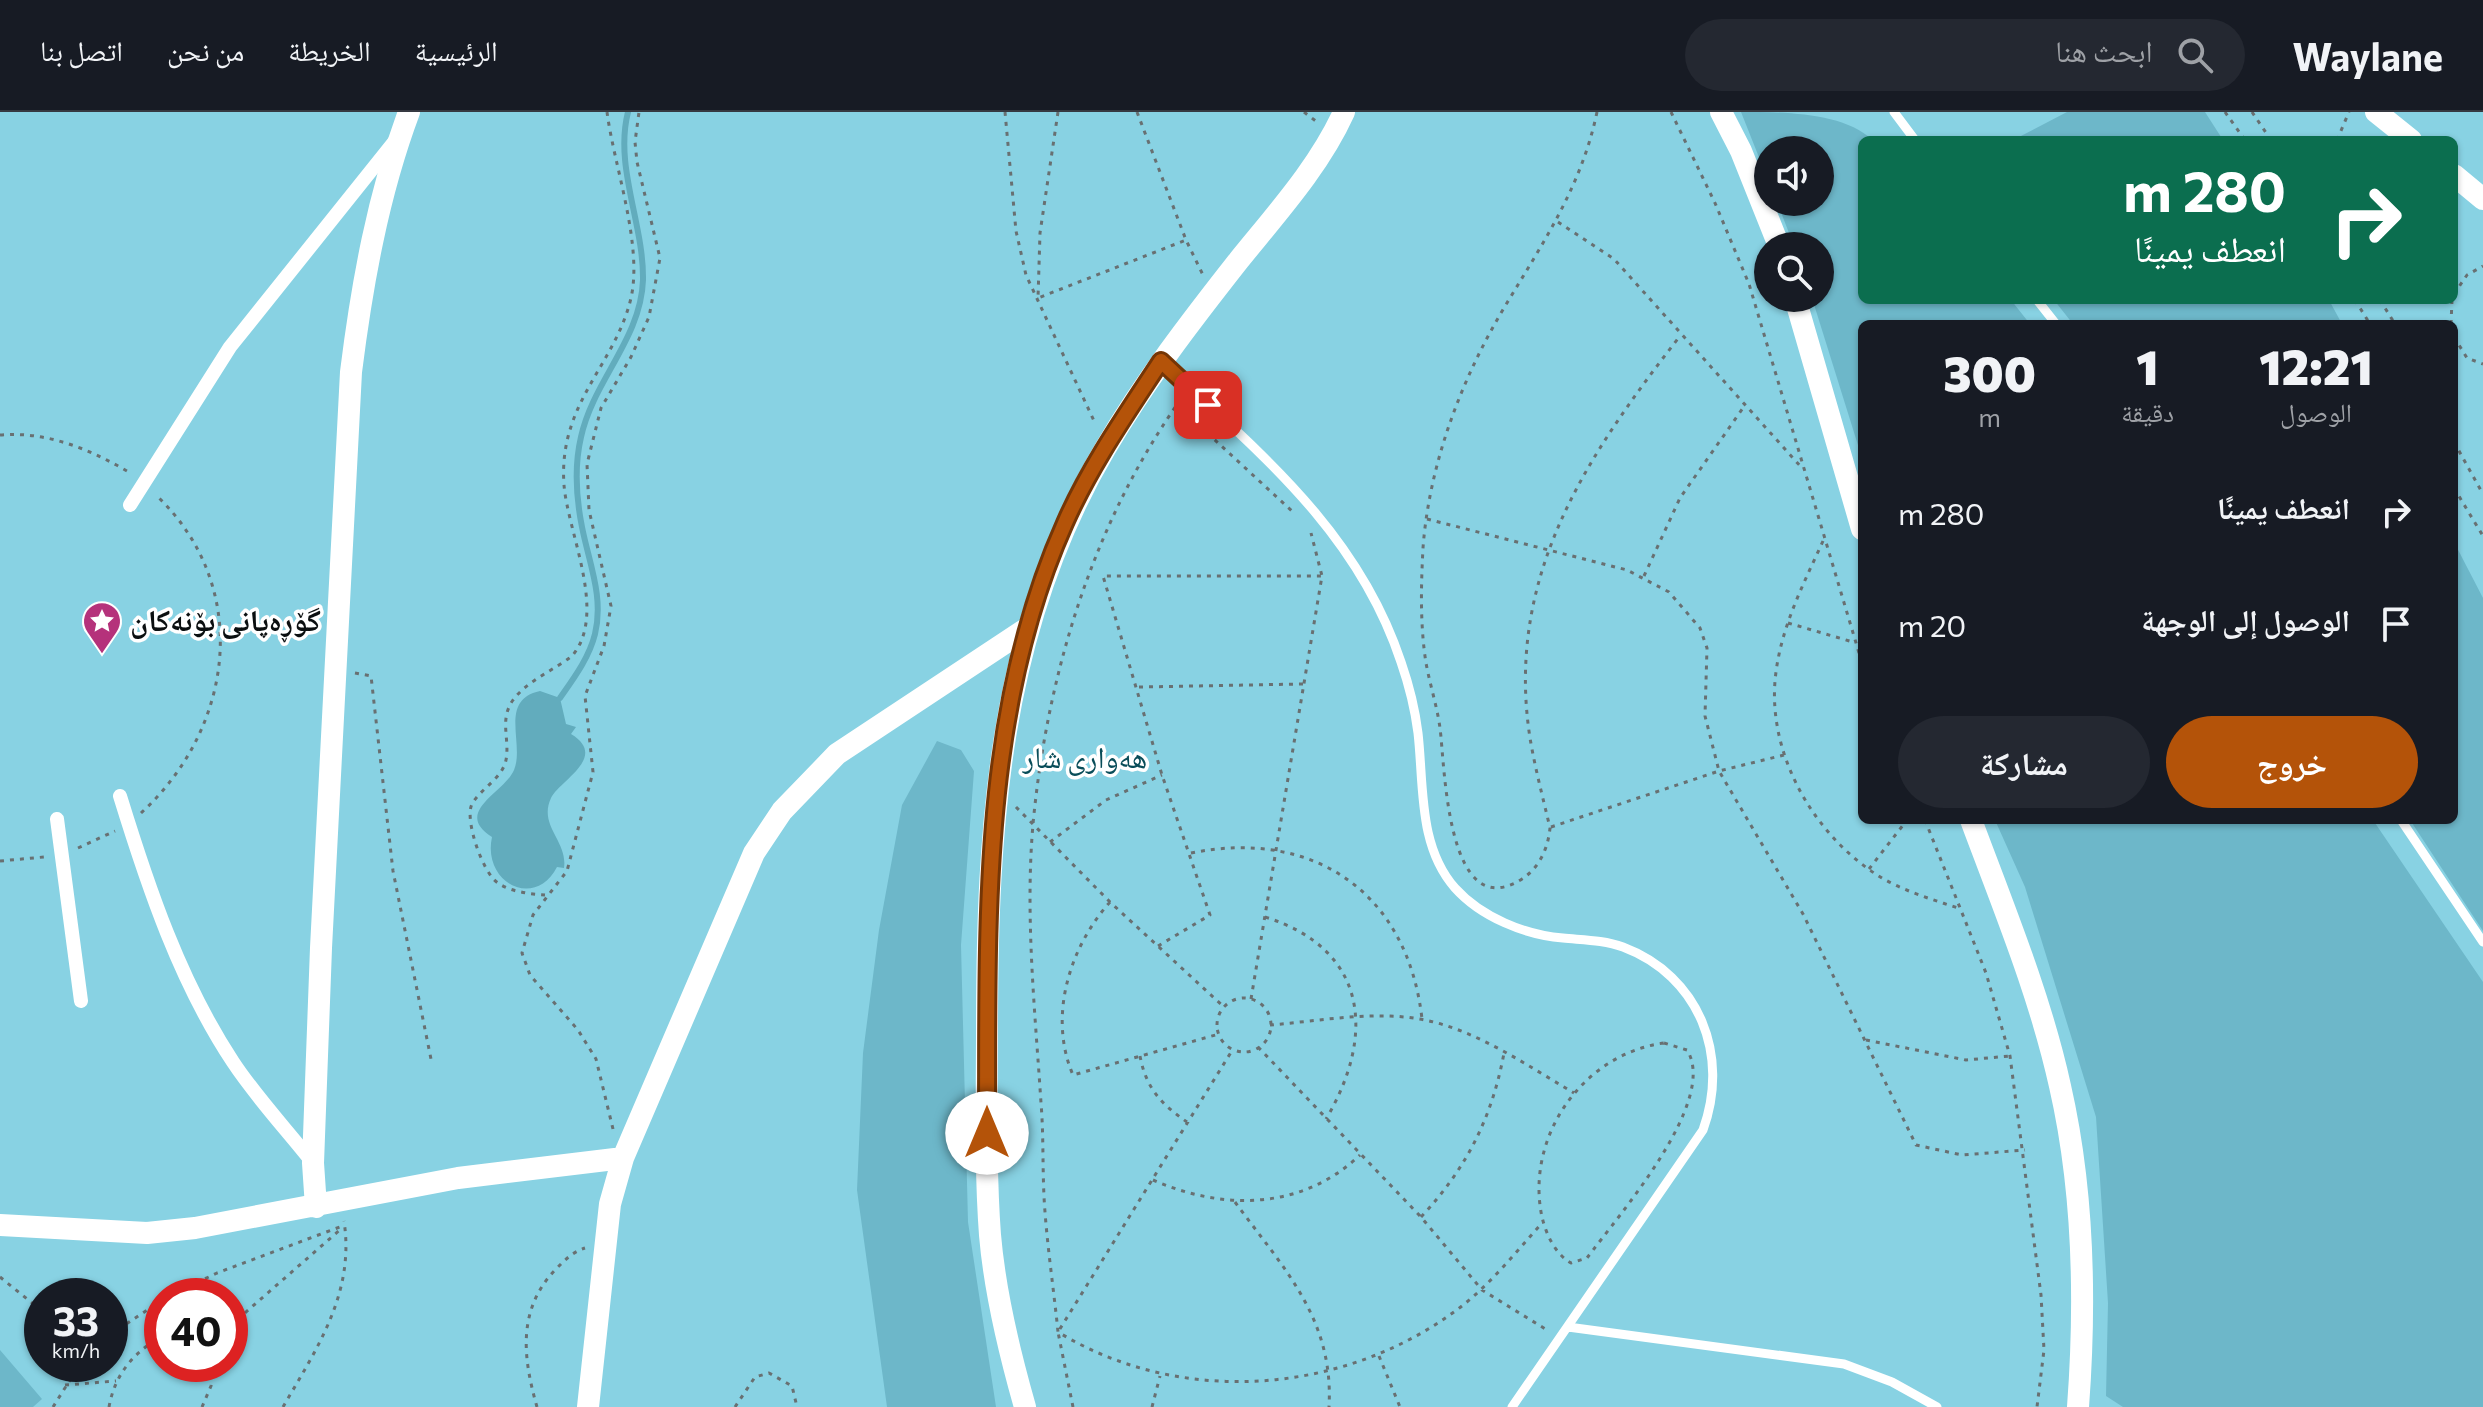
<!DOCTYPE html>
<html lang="ar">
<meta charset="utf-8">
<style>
body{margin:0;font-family:Commissioner,"Noto Naskh Arabic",sans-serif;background:#242831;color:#f1f3f6;direction:rtl;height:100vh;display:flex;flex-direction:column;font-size:30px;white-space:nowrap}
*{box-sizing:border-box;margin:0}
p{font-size:26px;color:#9ea1a6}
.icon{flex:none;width:44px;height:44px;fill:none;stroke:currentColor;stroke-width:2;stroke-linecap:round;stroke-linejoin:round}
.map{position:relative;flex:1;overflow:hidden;direction:ltr}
.sheet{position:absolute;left:1858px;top:208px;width:600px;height:504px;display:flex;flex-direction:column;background:#171b24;border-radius:12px;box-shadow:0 2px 6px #0004;direction:rtl}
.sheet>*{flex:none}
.top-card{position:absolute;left:1858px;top:24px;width:600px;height:168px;border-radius:12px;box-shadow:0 2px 6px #0004;direction:rtl;background:#0b6e4f;color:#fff;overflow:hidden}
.tools{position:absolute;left:1754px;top:24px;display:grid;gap:16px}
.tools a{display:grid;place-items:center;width:80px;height:80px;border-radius:50%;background:#171b24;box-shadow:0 2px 6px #0004;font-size:40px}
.speed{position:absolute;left:24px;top:1166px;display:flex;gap:16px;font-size:40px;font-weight:700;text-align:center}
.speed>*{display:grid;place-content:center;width:104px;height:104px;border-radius:50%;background:#171b24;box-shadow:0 2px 6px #0004;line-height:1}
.speed small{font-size:20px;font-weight:400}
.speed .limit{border:12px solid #d22;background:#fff;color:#111}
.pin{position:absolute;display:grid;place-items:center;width:68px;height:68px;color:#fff;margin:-34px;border-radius:16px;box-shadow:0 4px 12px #0006}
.me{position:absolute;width:88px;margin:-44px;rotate:0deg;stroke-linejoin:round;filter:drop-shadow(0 0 6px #0008)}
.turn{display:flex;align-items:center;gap:28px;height:168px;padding:0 40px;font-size:36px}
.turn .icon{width:104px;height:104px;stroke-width:2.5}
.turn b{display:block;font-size:56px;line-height:68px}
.eta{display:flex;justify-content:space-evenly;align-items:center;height:136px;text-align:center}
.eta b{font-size:48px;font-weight:800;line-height:56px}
.primary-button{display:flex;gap:16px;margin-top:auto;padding:16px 40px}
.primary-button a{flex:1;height:92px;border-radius:48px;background:#b45309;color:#fff;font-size:32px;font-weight:800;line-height:92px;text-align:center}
.primary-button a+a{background:#242831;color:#f1f3f6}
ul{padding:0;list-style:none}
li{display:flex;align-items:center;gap:24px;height:112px;padding:0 40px}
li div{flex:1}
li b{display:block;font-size:30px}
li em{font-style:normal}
header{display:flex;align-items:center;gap:48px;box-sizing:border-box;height:112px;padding:0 40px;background:#171b24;border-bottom:2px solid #363941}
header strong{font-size:38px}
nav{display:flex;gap:44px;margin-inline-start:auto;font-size:28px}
.search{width:560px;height:72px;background:#242831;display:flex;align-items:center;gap:20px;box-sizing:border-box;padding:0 28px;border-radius:44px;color:#9ea1a6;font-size:30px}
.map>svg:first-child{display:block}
.green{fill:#88d2e3;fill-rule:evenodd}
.forest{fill:#6db7c9}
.water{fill:#62acbd}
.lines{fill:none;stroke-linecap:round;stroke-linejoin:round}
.stream{stroke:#62acbd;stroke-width:6}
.path{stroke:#687072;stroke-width:3;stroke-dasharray:4 6;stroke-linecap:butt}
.service{stroke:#fff;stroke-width:9}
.pedestrian{stroke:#fff;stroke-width:14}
.tertiary{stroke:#fff;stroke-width:22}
.route-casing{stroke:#753606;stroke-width:20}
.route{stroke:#b45309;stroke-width:14}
.labels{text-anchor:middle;stroke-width:7;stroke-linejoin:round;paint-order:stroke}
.poi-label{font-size:30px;font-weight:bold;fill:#0b0f10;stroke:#fff;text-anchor:start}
.park-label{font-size:30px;fill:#094d59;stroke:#fff}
</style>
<header>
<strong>Waylane</strong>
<div class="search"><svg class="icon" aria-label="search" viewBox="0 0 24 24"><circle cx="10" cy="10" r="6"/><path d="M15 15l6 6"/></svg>ابحث هنا</div>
<nav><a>الرئيسية</a><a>الخريطة</a><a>من نحن</a><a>اتصل بنا</a></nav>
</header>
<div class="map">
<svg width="2483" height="1295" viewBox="0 0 2483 1295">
<rect width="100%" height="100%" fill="#d9e5e8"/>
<!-- green -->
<path class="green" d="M0,0H2483V1295H0ZM1862,28H2454V188H1862ZM1768,38H1820V90H1768ZM1768,134H1820V186H1768ZM1862,212H2454V708H1862ZM42,1184H110V1252H42ZM162,1184H230V1252H162Z"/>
<!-- forest -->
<path class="forest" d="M1741,0C1780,0 1844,0 1872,28H1862V188H2011L2030,212H1862V346L1812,186H1820V134H1794L1777,90H1820V38H1768V68Z
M2067,0H2205L2223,28H1999L2019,25Z
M2054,188H2329L2342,212H2073Z
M2454,430L2483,486V819L2410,708H2454Z
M937,629L961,638L974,659L961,833L968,1110L996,1295H887L857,1078L863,941L879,818L902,693Z
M1995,708H2373L2483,870V1295H2123L2106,1284L2108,1191L2096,1005L2025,775Z
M0,1238L42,1287L33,1295H0Z"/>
<!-- water -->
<path class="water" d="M540,579L560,586L566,612L576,615L571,622C609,645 560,668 551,686C538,714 568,729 564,756L557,755C535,798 482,771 492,725C452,700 505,680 514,658C525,632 498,588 540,579Z"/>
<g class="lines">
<!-- stream -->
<path class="stream" d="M560,586C574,566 589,546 595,522C604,485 589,451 582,415C576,385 574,355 581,325C593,269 641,227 643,168C644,112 614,55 628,0"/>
<!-- path -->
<path class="path" d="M1005,0L1016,119L1026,163L1095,311
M1058,0L1040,121L1038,186L1186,128
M1137,0L1186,128L1203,163
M1304,0L1317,10
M1597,0C1581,77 1540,135 1501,201C1460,271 1429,354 1423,436C1421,474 1420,513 1426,551C1430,573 1437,594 1440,616C1445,653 1446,815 1522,767C1540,755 1548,736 1550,716C1543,686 1535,656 1530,626C1505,465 1586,345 1680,224
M1671,0L1715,91L1749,172L1862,551
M2225,0L2245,28
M2252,0L2271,28
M2337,28L2349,0
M1558,110L1614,147L1802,356
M2454,182L2467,163L2483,154
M2355,188L2370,212
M2380,188L2395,212
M2451,212L2452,188
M2454,225L2467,246L2483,252
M1181,287C1093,410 1047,563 1033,712C1025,805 1035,898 1041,991C1044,1027 1042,1063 1045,1100C1048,1140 1054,1180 1058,1220C1181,1295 1343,1283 1458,1197C1490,1173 1516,1140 1543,1110
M1178,294L1293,400
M0,323C48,319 92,338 132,362
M2454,330L2483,382
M2454,376L2483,424
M1427,407L1627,458L1669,480L1700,516L1707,536L1705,604L1719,659L1803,802L1916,1033L1962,1043L2025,1038
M1823,429C1804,471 1782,513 1776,560C1765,640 1814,725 1882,766C1906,780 1934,788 1961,797
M1644,464L1680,386L1743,296
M1788,511L1853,530
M355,561L371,564L393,759L431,947
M1139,575L1303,572
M1016,695L1110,790L1224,895
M141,701C234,616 253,475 156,383
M1925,708L1986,861L2010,944L2041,1183L2044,1238L2037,1295
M1551,715L1719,659L1784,643
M1050,730L1106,688L1162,663
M78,736L115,719
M1191,741C1315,716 1408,782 1422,907
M0,749L44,745
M1869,757L1907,708
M545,783C530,782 511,780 498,771C483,762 464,707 472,692C481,676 502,667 506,648C510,627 499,608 513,588C527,569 554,558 572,544C608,502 568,422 564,373C558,291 615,254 631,186C643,133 614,54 607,0
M1110,790C1069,836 1048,905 1073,963L1219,922
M1265,805C1368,837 1376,923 1326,1007
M1158,834L1210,803L1162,663L1103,464H1322
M1217 913a27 27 0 1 1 54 0a27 27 0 1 1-54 0Z
M1251,887L1322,464L1311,421
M1270,913C1320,909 1376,898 1425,908C1478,919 1528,954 1574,981
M1866,928L1966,948L2010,944
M1664,931L1687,938C1719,989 1618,1104 1587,1146L1571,1151C1555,1142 1546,1122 1542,1105C1525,1026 1582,942 1664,931Z
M1258,935L1421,1105L1482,1178L1547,1218
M1140,944C1146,976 1161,992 1187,1010
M613,1017L596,947L578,918L530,863L522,841L533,803L567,759L593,660L585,584L604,534L611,494L589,398L587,352L601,296L631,245L649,205L660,146L637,50L635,30L639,0
M1153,1068C1224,1099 1302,1098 1360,1043
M1235,1090C1284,1157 1334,1207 1329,1295
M1421,1105C1466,1057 1492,1006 1504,941
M0,1165L42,1199
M169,1184L217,1161L345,1113
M230,1214L342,1116
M110,1223L162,1188
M1379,1244L1400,1295
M65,1273L116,1269
M53,1295L80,1252
M109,1295C115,1262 133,1241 162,1224
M202,1295L211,1274L213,1252
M283,1295C317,1236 355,1181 344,1109
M537,1295C523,1246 517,1198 555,1158C564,1149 572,1140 585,1136
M735,1295L755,1265L769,1261L792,1274L797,1295
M1073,1295L1058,1220L1233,937
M1152,1295L1160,1264"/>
<!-- service -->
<path class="service" d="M1894,0L1915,28
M2037,188L2056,212
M1163,251C1260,341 1358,420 1401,550C1409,573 1415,597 1418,621C1424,674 1418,734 1455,776C1481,805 1525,823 1563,826C1583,828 1604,828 1623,835C1700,864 1730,944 1703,1018L1512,1295
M2401,708L2483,830
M1568,1215L1844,1252L1892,1270L1937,1295"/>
<!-- pedestrian -->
<path class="pedestrian" d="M130,393L230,235L394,30
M120,684C148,775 180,870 233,950C256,985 287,1018 313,1051
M57,707L81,889"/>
<!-- tertiary -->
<path class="tertiary" d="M1721,0L1741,39L1779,134
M2376,0L2411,28
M2454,63L2483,87
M1795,186L1862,417
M1971,708C2003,794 2040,883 2060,974C2084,1079 2086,1188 2078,1295
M316,1095L313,1051L321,836L351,260C362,172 378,83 409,0
M0,1113L147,1121L195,1116L458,1066L623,1046
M588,1295L610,1092L623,1046L754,741L782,699L837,642L1026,517
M1025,1295C1009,1239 995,1182 990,1123C985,1056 987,988 987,920C987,715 998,518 1105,337C1144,270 1191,209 1239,148C1277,101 1319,55 1344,0"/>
</g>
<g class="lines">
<!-- route casing -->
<g class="route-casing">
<path id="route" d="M987,1021C988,816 979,603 1065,411C1090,354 1127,301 1161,249L1208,293"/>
</g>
<!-- route -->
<use href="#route" class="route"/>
</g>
<!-- icons -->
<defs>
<g id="sight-pin" transform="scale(2)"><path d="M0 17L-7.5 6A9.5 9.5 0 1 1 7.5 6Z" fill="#b5327b" stroke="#fff"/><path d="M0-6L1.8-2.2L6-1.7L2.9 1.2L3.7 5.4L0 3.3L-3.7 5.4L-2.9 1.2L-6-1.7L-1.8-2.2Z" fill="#fff"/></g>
</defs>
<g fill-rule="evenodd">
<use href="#sight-pin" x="102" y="509"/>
</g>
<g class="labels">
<!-- poi labels -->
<g class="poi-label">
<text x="130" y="519">گۆڕەپانی بۆنەکان</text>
</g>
<!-- park labels -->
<g class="park-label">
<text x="1085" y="656">هەواری شار</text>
</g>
</g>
</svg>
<div class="tools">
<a><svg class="icon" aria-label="sound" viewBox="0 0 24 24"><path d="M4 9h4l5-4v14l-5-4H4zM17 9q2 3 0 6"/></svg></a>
<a><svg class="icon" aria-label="search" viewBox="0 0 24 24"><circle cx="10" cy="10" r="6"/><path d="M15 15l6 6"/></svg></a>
</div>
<div class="speed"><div>33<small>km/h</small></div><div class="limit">40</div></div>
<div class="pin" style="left:1208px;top:293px;background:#d93025"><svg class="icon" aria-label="arrive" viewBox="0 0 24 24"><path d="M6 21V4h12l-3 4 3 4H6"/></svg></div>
<svg class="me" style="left:987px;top:1021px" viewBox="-20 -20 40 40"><circle r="19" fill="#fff"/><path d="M0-13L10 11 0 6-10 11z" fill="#b45309"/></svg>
<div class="top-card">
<div class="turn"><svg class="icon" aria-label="right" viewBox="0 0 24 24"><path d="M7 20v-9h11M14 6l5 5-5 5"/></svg><div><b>280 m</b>انعطف يمينًا</div></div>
</div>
<section class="sheet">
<div class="eta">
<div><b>12:21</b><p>الوصول</p></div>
<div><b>1</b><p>دقيقة</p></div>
<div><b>300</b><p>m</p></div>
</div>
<ul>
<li><svg class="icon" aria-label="right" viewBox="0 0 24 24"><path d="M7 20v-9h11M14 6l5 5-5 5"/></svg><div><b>انعطف يمينًا</b></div><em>280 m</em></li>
<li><svg class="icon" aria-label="arrive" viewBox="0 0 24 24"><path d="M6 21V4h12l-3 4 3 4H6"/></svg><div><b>الوصول إلى الوجهة</b></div><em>20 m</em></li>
</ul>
<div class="primary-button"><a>خروج</a><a>مشاركة</a></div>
</section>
</div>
